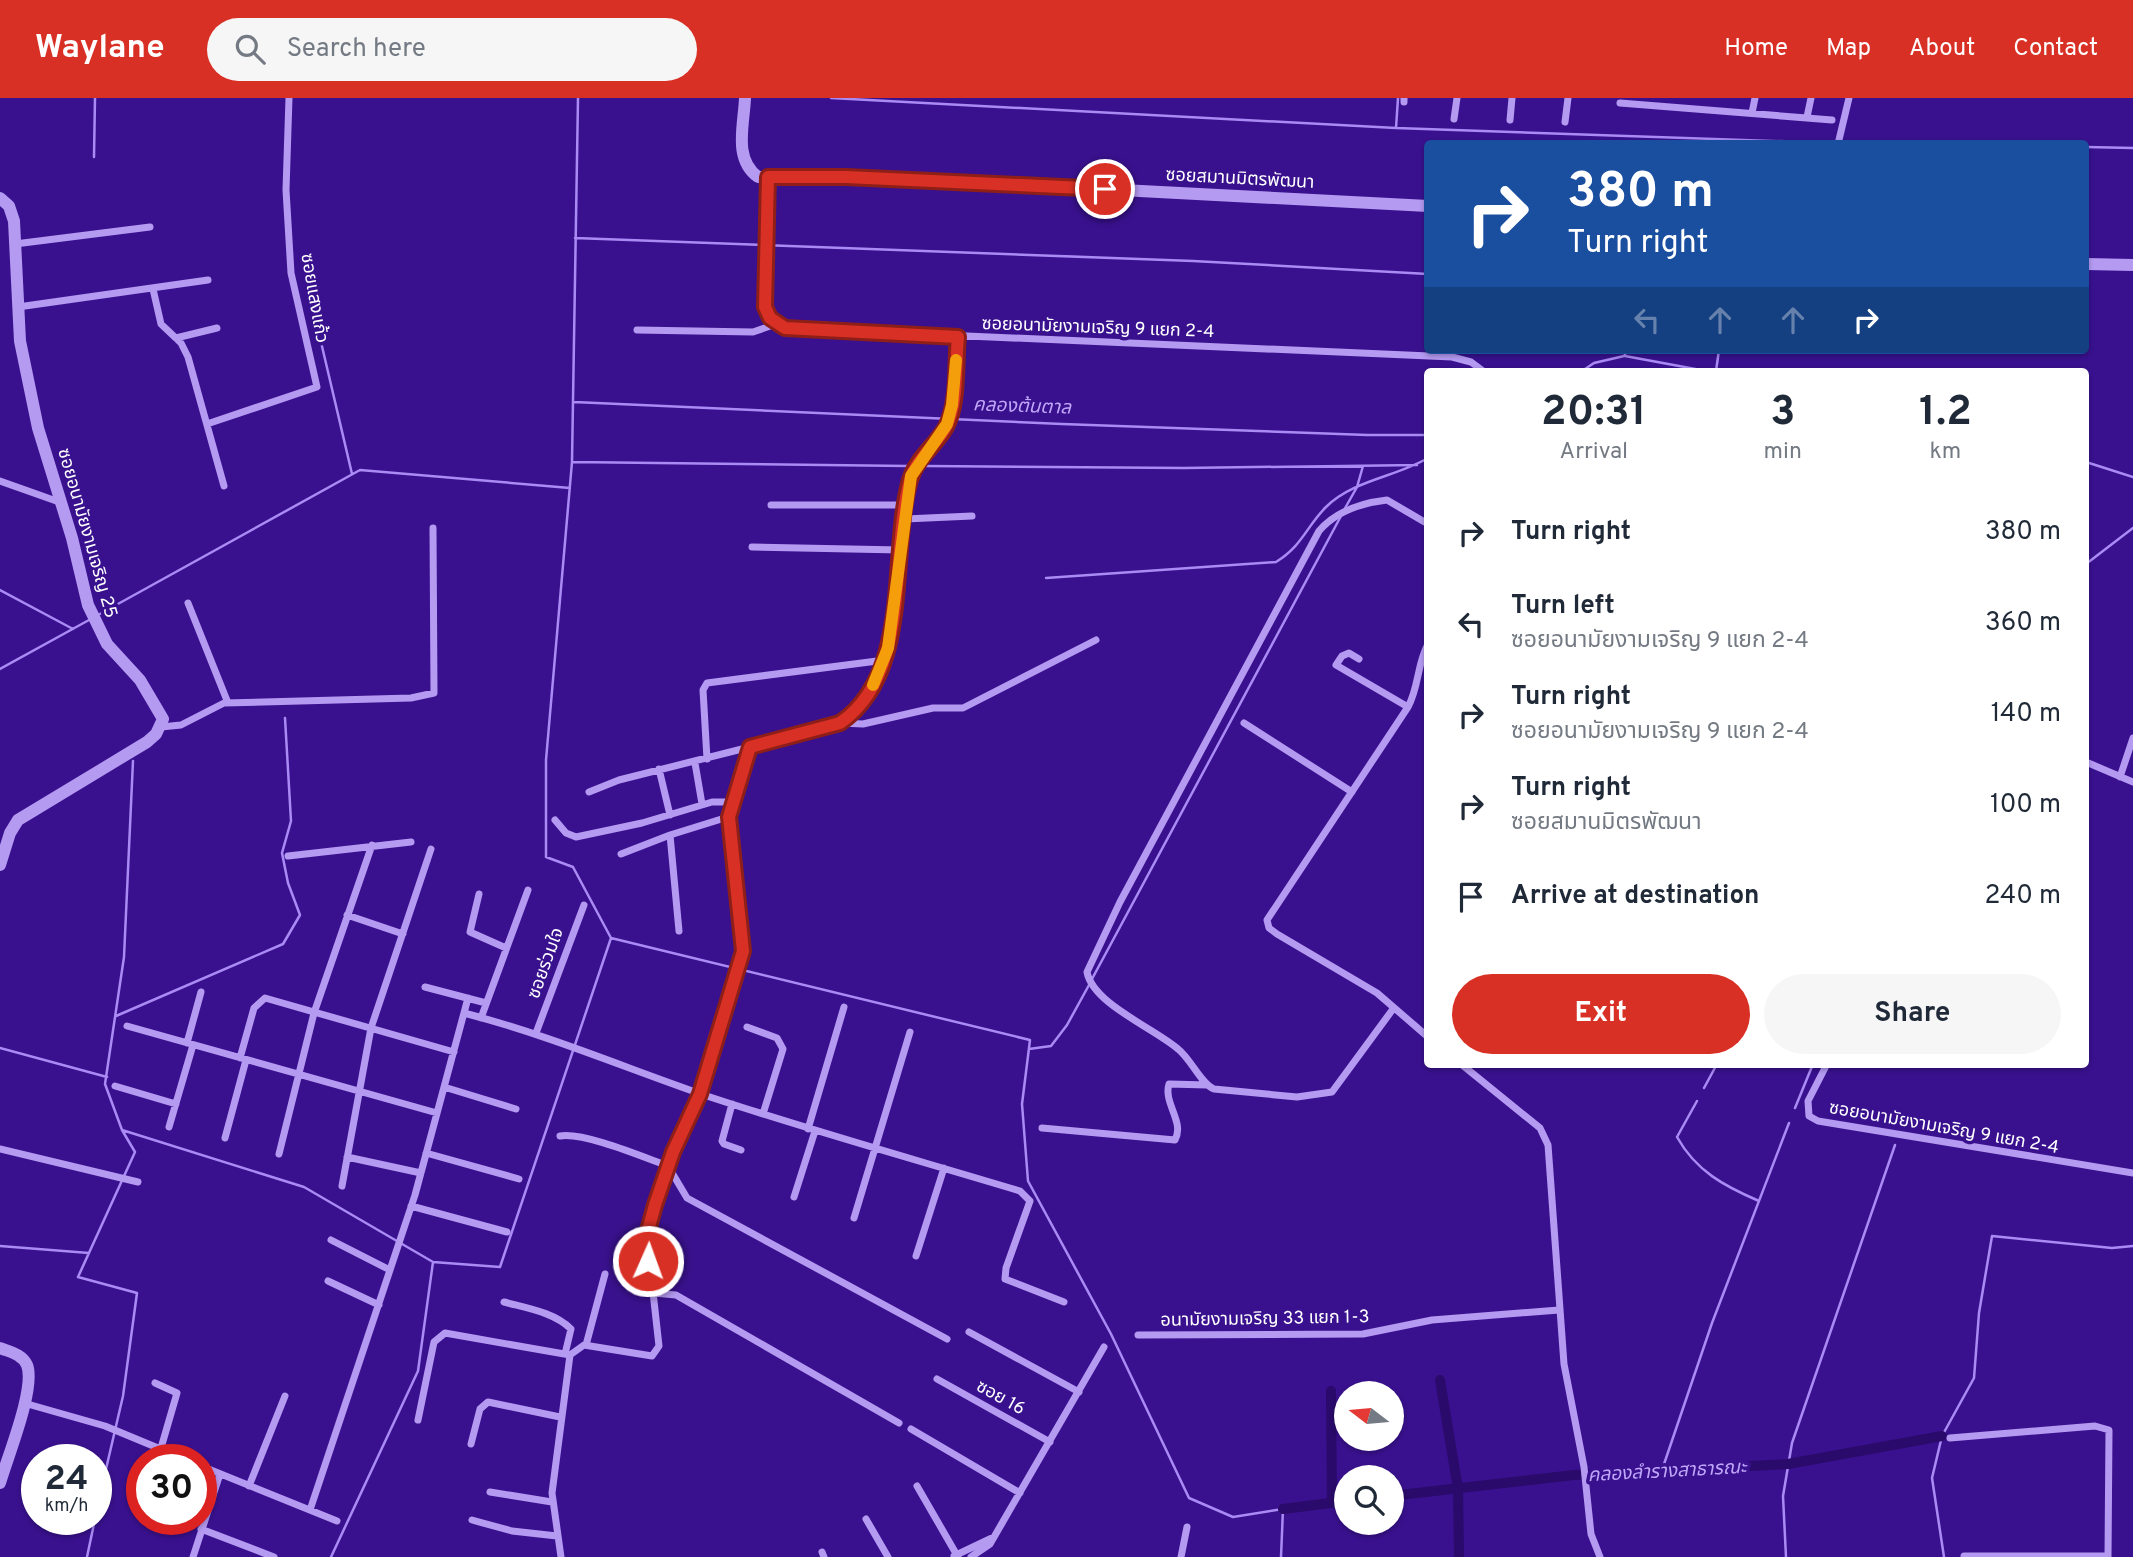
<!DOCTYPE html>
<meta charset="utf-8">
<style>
body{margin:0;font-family:Overpass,"Noto Sans Thai",sans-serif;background:#f6f6f7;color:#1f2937;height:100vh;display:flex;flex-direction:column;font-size:26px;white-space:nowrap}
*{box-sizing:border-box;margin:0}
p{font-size:23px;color:#747a83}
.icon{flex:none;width:38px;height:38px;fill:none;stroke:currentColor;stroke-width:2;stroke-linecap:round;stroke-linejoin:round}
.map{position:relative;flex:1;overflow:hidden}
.drawer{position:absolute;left:1424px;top:270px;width:665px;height:700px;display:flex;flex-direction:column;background:#fff;border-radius:7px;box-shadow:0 2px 5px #0004}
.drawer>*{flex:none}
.hud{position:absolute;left:1424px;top:42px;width:665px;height:214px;border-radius:7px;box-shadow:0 2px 5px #0004;background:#1a4fa0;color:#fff;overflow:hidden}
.needle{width:46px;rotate:286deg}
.controls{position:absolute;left:1334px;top:1283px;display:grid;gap:14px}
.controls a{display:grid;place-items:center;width:70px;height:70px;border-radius:50%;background:#fff;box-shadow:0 2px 5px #0004;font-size:35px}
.speed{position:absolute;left:21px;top:1346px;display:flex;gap:14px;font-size:35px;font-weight:700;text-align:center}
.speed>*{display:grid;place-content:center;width:91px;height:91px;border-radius:50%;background:#fff;box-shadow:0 2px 5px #0004;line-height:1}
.speed small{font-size:18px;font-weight:400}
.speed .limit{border:10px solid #d22;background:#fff;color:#111}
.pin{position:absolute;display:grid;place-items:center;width:60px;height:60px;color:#fff;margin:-30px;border:4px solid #fff;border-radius:50%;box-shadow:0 2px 7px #0007}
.me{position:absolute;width:77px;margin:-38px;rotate:2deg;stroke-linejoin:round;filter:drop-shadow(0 0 5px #0008)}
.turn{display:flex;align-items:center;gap:24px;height:147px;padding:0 28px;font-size:32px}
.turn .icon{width:91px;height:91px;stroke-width:2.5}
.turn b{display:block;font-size:49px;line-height:60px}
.lanes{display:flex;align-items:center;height:66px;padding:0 28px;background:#0003;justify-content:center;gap:35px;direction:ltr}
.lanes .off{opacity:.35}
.eta{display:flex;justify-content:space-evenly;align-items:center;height:119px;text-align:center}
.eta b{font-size:42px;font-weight:700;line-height:49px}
.cta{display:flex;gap:14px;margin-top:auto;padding:14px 28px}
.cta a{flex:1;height:80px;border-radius:42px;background:#d93025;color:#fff;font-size:28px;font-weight:700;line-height:80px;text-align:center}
.cta a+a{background:#f6f6f7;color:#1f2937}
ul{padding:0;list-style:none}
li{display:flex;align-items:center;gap:21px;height:91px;padding:0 28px}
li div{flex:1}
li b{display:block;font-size:26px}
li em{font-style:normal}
header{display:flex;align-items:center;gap:42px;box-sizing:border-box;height:98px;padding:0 35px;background:#d93025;color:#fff}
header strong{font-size:33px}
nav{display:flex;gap:38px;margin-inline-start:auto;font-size:24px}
.search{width:490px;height:63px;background:#f6f6f7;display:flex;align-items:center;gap:18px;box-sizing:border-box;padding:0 24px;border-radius:38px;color:#747a83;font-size:26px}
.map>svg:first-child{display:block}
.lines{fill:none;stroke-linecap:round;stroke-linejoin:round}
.stream{stroke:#aa8bf5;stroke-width:2.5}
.canal{stroke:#2a0a6a;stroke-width:10}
.minor{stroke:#b59af2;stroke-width:7}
.tertiary{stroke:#b59af2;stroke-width:12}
.route-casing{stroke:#8d1f18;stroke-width:18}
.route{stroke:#d93025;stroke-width:12}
.slow{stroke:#f59e0b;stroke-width:12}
.labels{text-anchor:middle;stroke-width:7;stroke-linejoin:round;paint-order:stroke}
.street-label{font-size:18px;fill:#fff;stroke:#39118e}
.water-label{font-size:19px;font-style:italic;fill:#bfa6f9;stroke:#39118e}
</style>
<header>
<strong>Waylane</strong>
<div class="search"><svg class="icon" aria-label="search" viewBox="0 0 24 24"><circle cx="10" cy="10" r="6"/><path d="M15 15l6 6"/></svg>Search here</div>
<nav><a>Home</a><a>Map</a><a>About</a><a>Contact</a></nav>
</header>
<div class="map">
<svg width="2133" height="1459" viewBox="0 0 2133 1459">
<rect width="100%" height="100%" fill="#39118e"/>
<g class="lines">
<!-- stream -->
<path class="stream" d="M831,0L1396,30L1864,46
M1396,30L1398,0
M2086,49L2133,50
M94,59L95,0
M575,140L1193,163L1428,176
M309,193L352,376
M1625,252V258L1706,273
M1582,273L1594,265L1624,258
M1716,273L1719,252
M574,304L1062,326L1367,337H1428
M572,364L908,368
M2086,364L2133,379
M925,368L1184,370L1417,367
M1344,412L1357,389L1363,368
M2086,466L2133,430
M1046,480L1276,464C1303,447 1306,429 1326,409C1353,382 1396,379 1428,360
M0,492L73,531
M98,517L360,372L570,390
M0,571L89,522
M611,840L1030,942L1022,1006L1028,1083L1111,1236L1189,1400L1233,1419L1283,1411L1281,1459
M1092,881L1341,418
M116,918L283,846L300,817L288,785L282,755L291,723L285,620
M0,950L107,979
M1029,951L1051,948L1067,927L1089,887
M1704,990L1717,966
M1697,1003L1677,1039C1696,1073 1724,1088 1759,1103
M1795,1010L1813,966
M122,1032L105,986L124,859L133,663
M0,1148L89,1155
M1662,1372L1712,1225L1789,1025
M96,1414L123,1298L137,1195L78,1179L135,1054L122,1032L304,1089L433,1164L500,1169L611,840L573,769L546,759V662L572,364L578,0
M87,1459L95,1421
M331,1459L418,1273L433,1164
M1786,1459L1783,1398L1792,1345L1895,1047
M1944,1459L1932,1380L1942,1338L1974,1280L1979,1215L1992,1138L2112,1150L2133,1148"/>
<!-- canal -->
<path class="canal" d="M1440,1282L1458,1391L1459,1459
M1331,1293L1332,1405
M1391,1398L1574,1377L1788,1366L1942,1338
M1283,1411L1346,1403"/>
<!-- minor -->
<path class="minor" d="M1404,4V0
M1620,5L1832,22
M1752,15L1755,0
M1807,19L1811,0
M1454,21L1457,0
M1510,22L1512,0
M1565,24L1568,0
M1838,46L1849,0
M768,79L765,209L776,226L785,230L1452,259L1471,264L1483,273
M15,146L150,129
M153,191L161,226L181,245L188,259L224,388
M18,209L208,182
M637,232L753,234L776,226
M176,240L217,230
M207,326L317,289L291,175L286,92L289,0
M0,383L62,405
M771,407H907
M905,421L972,418
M752,449L901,452
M188,505L228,605
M1428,546C1417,566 1419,589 1408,609L1267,822L1269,830L1277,836L1377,895L1428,939
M1359,561L1349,555L1342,558L1336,567L1408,609
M840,625L863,626L933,610H963L1096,542
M1244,625L1352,694
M161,629L181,627L224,605L411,600L434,595L433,430
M707,661L703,592L707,585L885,562
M2086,664L2133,684
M695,665L702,706
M659,671L670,717
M2120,679L2133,640
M589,694L619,682L750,649
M555,722L566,735L576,739L642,725L712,704H732
M621,756L670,737
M288,758L411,744
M479,796L470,834L506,850
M347,817L403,836
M679,833L670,737L728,719
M425,889L486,905
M1393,911L1332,994L1297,999L1214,991C1201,986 1191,961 1178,951C1154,930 1093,906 1087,874L1120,804L1319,433C1336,413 1361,405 1387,402L1428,426
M464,915C549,937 628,971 710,999C813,1033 917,1062 1020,1093L1030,1103L1006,1170L1005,1181L1064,1204
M481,920L528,792
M127,928L437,1015
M747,929L777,940L783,951L763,1016
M536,935L584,807
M187,945L201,894
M240,960L254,910L265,900L454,954
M1461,966L1540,1030L1548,1047L1564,1266L1584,1369L1591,1436L1600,1459
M1827,966L1808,1003L1809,1018L1818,1023L2133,1075
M115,988L176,1006
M444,989L516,1011
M732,1006L722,1043L724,1046L741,1052
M169,1029L193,947
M1042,1030L1175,1042C1185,1024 1163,1005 1169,986L1207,987
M808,1031L844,909
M560,1038C584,1034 643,1059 668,1068L687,1100L947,1241
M225,1040L246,962
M0,1051L138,1084
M426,1055L519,1081
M279,1056L314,915L372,747
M347,1059L421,1075
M342,1088L371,930L431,751
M794,1099L815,1033
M411,1108L507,1134
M854,1120L910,934
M331,1142L390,1172
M916,1158L944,1070
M328,1183L379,1207
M654,1195L676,1197L899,1325
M504,1204C526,1210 554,1214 571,1231L565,1256
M969,1234L1079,1294
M1138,1237L1363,1236L1432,1222L1559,1212
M586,1247L605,1176
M937,1281L1050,1344
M155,1285L177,1295L161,1350
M24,1305L105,1328L187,1362
M418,1322L434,1244L445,1235L570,1257
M911,1331L1020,1395
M1950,1340L2095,1328L2109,1332L2108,1459
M471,1346L480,1311L488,1304L560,1319
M201,1368L337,1423
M249,1388L285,1298
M917,1388L958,1459
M490,1394L552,1404
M310,1412L415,1097L468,900
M866,1421L888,1459
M472,1422L512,1433L557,1438
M201,1431L274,1459
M822,1454L824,1459
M954,1458L994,1439
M1964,1458H2108
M193,1459L220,1376
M561,1459L552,1395L570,1257L584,1247L652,1258L659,1248L647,1140L668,1068L700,996L742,853L728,719L750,649L780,639L829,630L850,619L879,576L888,550L909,387C915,363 936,349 947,327C958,302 955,267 958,239
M971,1459L990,1446L1104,1249
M1181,1459L1187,1429"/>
<!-- tertiary -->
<path class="tertiary" d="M745,0C744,27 733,61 758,79L910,81L1428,108
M0,100L9,108L14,123L20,243L38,330L72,440L88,507L107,546L140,582L163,621L156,636L147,644L18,722L10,735L0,767
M2086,166L2133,167
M0,1250C10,1254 22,1256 27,1267C36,1290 7,1360 0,1385"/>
</g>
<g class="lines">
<!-- route casing -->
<g class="route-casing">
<path id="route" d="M648,1163L646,1140L655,1107L673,1054L700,996L743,853L729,719L750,649L840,625C913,575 889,457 910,382C916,361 936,347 946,329C959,304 955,267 958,239L785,230L770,220L765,209L768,79H846L1105,91"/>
</g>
<!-- route -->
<use href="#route" class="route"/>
<!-- slow -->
<path class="slow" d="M873,587L888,550L911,378L947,326L952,307L956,262"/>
</g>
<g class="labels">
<!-- street labels -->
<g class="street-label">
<text transform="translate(1240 80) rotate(3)" y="6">ซอยสมานมิตรพัฒนา</text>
<text transform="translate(315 200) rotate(80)" y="6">ซอยแสงแก้ว</text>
<text transform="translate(1098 229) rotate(2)" y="6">ซอยอนามัยงามเจริญ 9 แยก 2-4</text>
<text transform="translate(88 435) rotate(74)" y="6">ซอยอนามัยงามเจริญ 25</text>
<text transform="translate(545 865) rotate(-70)" y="6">ซอยร่วมใจ</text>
<text transform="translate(1944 1029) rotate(10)" y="6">ซอยอนามัยงามเจริญ 9 แยก 2-4</text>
<text transform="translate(1265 1220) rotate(-1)" y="6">อนามัยงามเจริญ 33 แยก 1-3</text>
<text transform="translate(1001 1299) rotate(29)" y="6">ซอย 16</text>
</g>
<!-- water labels -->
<g class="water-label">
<text transform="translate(1022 307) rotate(2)" y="7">คลองต้นตาล</text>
<text transform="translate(1667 1372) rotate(-3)" y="7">คลองลำรางสาธารณะ</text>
</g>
</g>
</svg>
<div class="controls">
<a><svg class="needle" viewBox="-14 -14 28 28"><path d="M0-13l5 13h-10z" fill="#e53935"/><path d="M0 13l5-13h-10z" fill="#747a83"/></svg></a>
<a><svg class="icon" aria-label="search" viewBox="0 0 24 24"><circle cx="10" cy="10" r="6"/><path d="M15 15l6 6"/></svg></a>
</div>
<div class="speed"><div>24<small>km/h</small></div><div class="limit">30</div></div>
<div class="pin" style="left:1105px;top:91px;background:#d93025"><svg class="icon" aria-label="arrive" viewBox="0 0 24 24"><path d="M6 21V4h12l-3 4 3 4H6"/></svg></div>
<svg class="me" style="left:648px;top:1163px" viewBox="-20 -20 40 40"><circle r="17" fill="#d93025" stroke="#fff" stroke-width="3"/><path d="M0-11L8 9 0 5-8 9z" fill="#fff"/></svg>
<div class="hud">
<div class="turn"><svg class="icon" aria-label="right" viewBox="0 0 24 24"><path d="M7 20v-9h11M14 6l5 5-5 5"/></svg><div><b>380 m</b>Turn right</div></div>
<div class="lanes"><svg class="icon off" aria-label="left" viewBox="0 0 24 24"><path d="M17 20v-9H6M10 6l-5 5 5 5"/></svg><svg class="icon off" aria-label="ahead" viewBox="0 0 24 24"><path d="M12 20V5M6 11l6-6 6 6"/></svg><svg class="icon off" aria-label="ahead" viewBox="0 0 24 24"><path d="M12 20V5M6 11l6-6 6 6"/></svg><svg class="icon" aria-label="right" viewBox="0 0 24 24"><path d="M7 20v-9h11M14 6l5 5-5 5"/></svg></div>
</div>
<section class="drawer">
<div class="eta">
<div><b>20:31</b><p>Arrival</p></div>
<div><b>3</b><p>min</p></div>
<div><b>1.2</b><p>km</p></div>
</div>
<ul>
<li><svg class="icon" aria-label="right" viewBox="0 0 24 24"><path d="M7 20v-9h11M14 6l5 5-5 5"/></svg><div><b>Turn right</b></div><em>380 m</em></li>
<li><svg class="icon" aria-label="left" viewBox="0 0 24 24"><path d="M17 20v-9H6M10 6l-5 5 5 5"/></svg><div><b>Turn left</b><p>ซอยอนามัยงามเจริญ 9 แยก 2-4</p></div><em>360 m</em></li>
<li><svg class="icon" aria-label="right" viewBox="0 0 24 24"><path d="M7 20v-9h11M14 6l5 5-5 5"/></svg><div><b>Turn right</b><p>ซอยอนามัยงามเจริญ 9 แยก 2-4</p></div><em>140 m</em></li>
<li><svg class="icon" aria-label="right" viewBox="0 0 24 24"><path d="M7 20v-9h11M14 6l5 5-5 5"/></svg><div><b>Turn right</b><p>ซอยสมานมิตรพัฒนา</p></div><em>100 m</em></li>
<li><svg class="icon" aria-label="arrive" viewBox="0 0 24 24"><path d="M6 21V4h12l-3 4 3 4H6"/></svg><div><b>Arrive at destination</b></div><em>240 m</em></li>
</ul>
<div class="cta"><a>Exit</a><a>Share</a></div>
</section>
</div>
